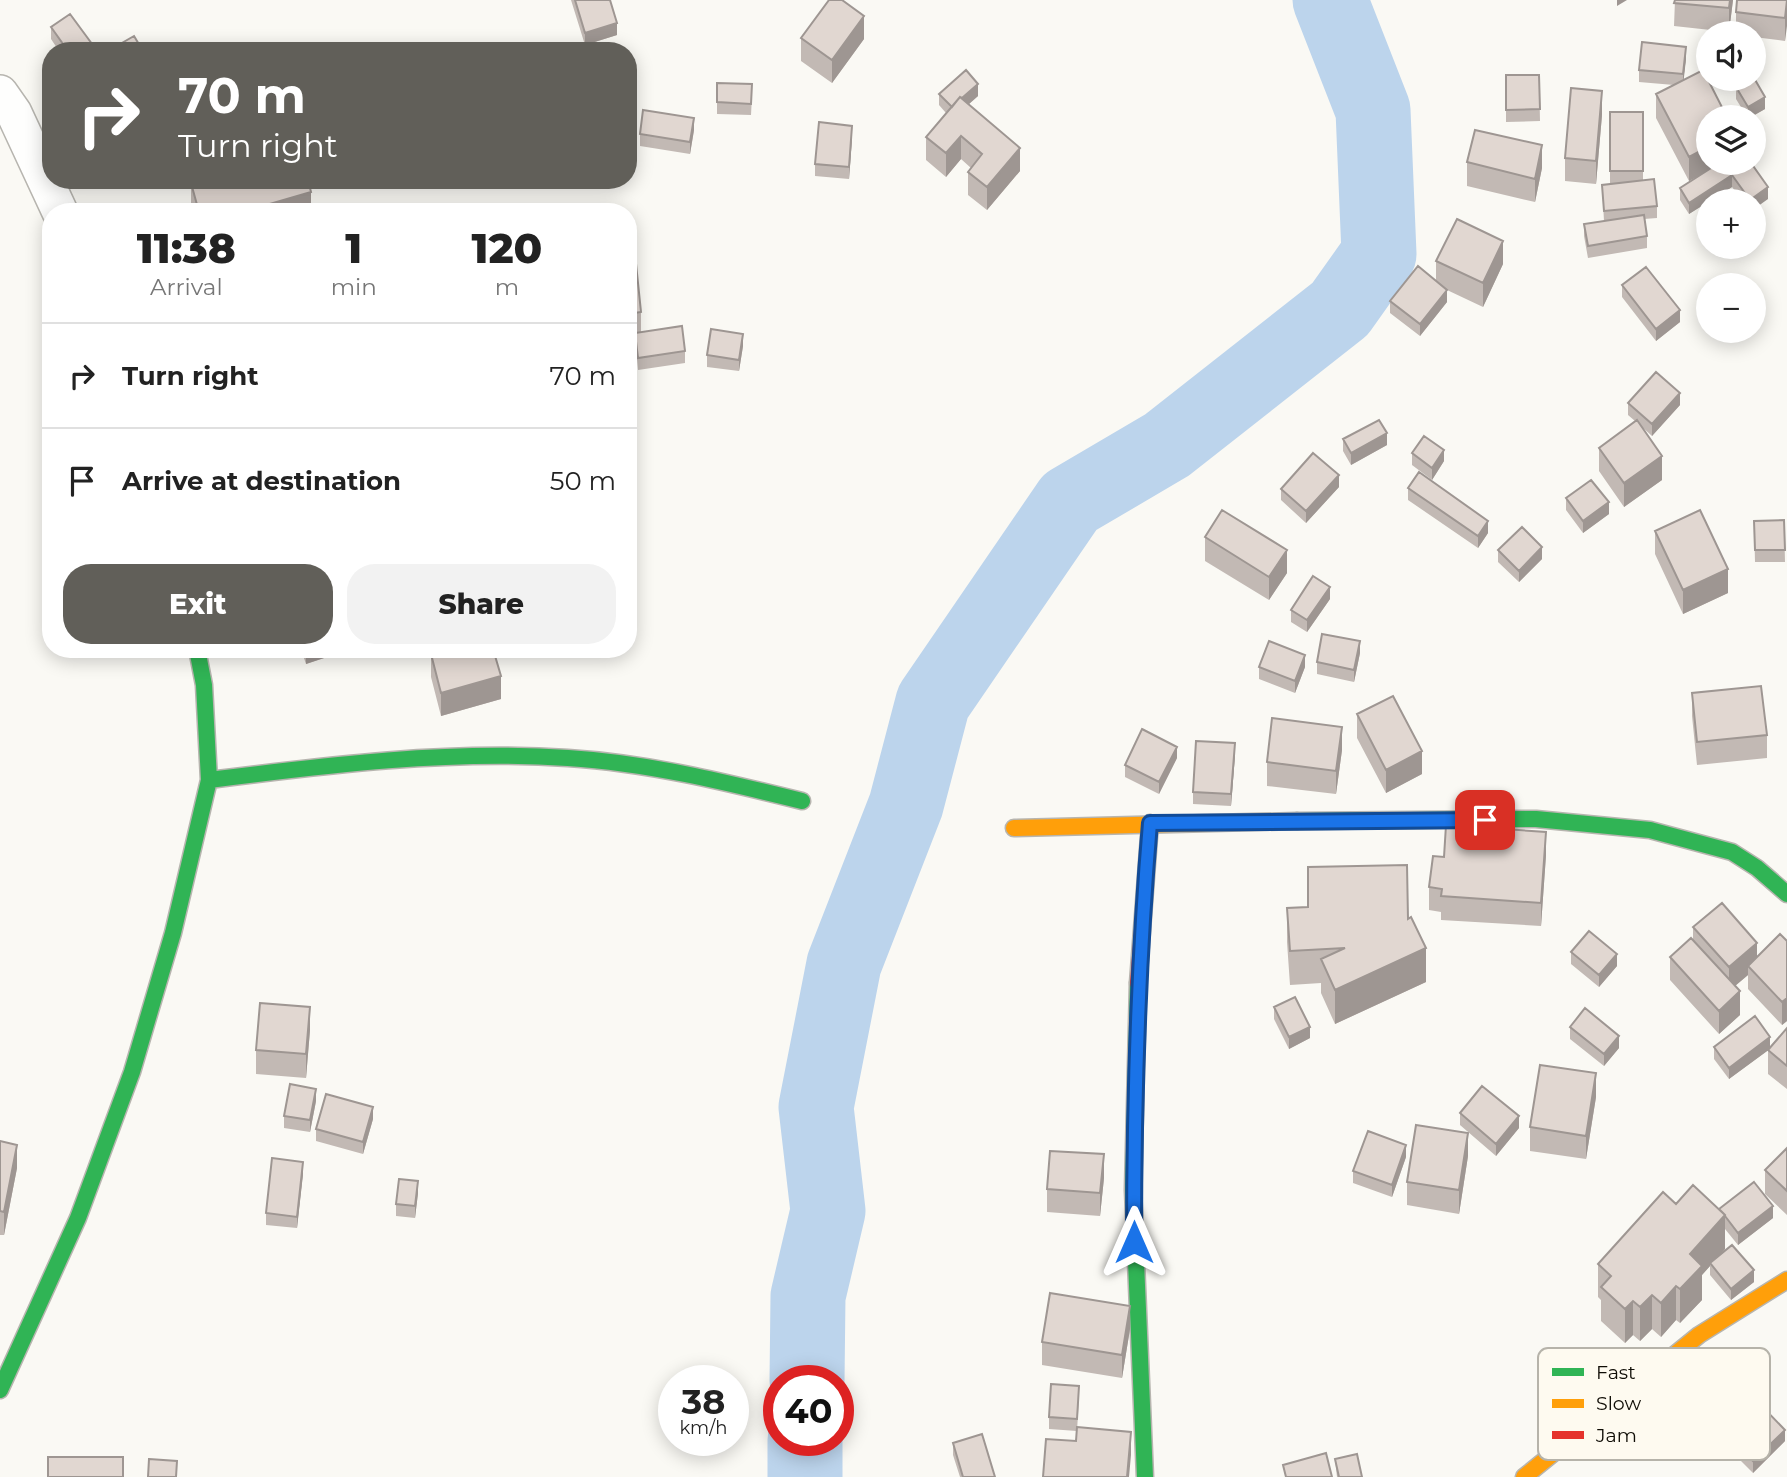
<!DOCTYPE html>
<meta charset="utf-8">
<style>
body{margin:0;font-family:Montserrat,sans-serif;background:#f2f2f2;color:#222;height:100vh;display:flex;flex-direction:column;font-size:26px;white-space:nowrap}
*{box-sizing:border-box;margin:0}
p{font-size:23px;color:#767676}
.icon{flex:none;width:38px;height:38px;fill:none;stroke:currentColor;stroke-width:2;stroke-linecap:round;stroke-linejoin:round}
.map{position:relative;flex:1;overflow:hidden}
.details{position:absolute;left:42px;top:203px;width:595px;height:455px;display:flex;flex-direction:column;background:#fff;border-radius:28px;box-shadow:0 4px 18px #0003}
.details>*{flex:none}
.guide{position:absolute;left:42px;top:42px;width:595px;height:147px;border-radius:28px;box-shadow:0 4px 18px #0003;background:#615f59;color:#fff;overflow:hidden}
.controls{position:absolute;left:1696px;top:21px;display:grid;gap:14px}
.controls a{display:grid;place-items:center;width:70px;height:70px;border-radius:50%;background:#fff;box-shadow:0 4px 18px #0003;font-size:35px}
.speed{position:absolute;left:658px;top:1365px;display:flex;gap:14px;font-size:35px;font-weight:700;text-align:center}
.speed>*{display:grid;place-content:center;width:91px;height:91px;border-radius:50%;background:#fff;box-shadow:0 4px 18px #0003;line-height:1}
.speed small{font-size:18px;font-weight:400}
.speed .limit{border:10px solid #d22;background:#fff;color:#111}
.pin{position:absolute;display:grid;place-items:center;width:60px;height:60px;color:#fff;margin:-30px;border-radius:14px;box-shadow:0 4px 10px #0006}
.me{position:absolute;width:77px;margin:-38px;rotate:0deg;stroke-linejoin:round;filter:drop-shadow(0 0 5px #0008)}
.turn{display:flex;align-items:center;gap:24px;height:147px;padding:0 21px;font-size:32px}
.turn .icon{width:91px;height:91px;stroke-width:2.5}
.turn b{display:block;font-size:49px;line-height:60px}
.eta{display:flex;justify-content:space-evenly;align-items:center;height:119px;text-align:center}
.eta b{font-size:42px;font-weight:800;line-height:49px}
.primary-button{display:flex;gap:14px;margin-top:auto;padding:14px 21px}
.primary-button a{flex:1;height:80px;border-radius:28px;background:#615f59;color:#fff;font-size:28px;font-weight:800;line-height:80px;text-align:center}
.primary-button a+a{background:#f2f2f2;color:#222}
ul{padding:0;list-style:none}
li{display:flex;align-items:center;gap:21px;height:105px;padding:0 21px;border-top:2px solid #e0e0e0}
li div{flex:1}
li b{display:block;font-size:26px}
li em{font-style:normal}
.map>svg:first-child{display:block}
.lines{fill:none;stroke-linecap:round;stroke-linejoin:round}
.river{stroke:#bcd4ec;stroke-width:75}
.street-casing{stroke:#b7b5af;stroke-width:38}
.fast-casing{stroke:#b7b5af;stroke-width:19}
.slow-casing{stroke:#b7b5af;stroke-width:19}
.jam-casing{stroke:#b7b5af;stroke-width:19}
.street{stroke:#fefefd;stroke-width:35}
.fast{stroke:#30b455;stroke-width:16}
.slow{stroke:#ff9f0a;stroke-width:16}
.jam{stroke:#e5322d;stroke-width:16}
.wall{fill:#c2b9b4}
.shaded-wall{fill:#9e9692}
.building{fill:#e1d7d1;stroke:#9e9692;stroke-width:2}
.route-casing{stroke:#114b97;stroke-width:18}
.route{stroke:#1a73e8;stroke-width:12}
.key{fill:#fefaf0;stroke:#b6b3aa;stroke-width:2}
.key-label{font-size:19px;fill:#0f0c05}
</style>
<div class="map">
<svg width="1787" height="1477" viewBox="0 0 1787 1477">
<rect width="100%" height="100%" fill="#faf9f4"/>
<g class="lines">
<!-- river -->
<path class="river" d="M807,1381L808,1296L828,1211L816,1107L844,964L906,805L933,702L1070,502L1167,445L1340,309L1379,254L1373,110L1330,0
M805,1477V1440"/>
<!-- street casing -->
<g class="street-casing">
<path id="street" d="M0,93L14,113L60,212"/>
</g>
<!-- fast casing -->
<g class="fast-casing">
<path id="fast" d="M209,780C328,765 448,750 568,758C648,763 725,782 802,801
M1297,821L1536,819L1650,830L1732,852L1757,868L1787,894
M1138,983L1133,1190L1145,1477
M0,1390L78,1218L132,1072L173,933L209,780L204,685L197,649"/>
</g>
<!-- slow casing -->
<g class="slow-casing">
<path id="slow" d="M1014,828L1297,821
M1524,1477L1699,1335L1787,1280"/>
</g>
<!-- jam casing -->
<g class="jam-casing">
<path id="jam" d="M1138,983L1150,823"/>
</g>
<!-- street -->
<use href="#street" class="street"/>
<!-- fast -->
<use href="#fast" class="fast"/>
<!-- slow -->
<use href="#slow" class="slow"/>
<!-- jam -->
<use href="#jam" class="jam"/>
</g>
<!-- wall -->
<path class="wall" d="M571,0H610L617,35L585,45Z
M1675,0H1733L1729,32L1674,26Z
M1787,0L1785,41L1754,37V33H1736V12Z
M51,27L95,51H59L51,39Z
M801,38L864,39L832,83L801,61Z
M1686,59L1683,80L1708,163H1753V166L1768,199L1754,201H1743L1732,187L1710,201H1708V202L1689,214L1680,200V188L1701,174L1689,181L1656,118V94L1674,85L1639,82V70Z
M1506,75H1539L1540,121L1506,122Z
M717,83L752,96L751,115L717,114Z
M1736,87L1765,109L1751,117H1747L1736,99Z
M939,94L978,96L969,104L1020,171L987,210L968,195V172L971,168L961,159L946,177L926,160V137L946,113L939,105Z
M1610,112H1643V181L1657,206V218L1644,219L1647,236V248L1588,258L1584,236V224L1604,221L1602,185L1620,183H1610Z
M1602,115L1596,184L1565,181V158Z
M694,130L690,154L640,146V134Z
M852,138L849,179L815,176V164Z
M1467,162L1542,168L1535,202L1467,186Z
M191,183L311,212H192L191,206Z
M628,255L641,312V332L685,351V363L638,370L635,336L628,337Z
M1436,261L1503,264L1483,307L1447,290V302L1420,336L1390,313V301L1436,281Z
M1622,285L1680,322L1656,341L1622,297Z
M743,346L739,371L707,367V355Z
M1628,403L1680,405L1652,436L1641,426L1662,480L1624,507L1599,471V448L1635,421L1628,415Z
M1343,439L1387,445L1351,465L1343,451Z
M1412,453L1444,461L1432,480L1412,465Z
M1339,487L1306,523L1281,500V489Z
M1408,488L1488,533L1478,548L1408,500Z
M1566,498L1609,514L1583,533L1566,510Z
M1784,520L1785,562H1755L1754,521Z
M1655,531L1728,593L1683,614L1655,554Z
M1205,537L1287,573L1269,600L1205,561Z
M1498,550L1542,559L1519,582L1498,562Z
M1330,599L1307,632L1291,622V610Z
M301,649H348V650L306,664Z
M1360,653L1354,682L1317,674V662Z
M431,654L501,699L441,716L431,677Z
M1259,667H1305L1295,693L1259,679Z
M1692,693L1767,735V758L1697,765L1692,716Z
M1357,714L1422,774L1386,793L1357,738Z
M1342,750L1336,794L1267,786V762Z
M1235,755L1231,806L1193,804V792Z
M1177,758L1159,794L1125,777V765Z
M1546,855L1541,926L1441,920V912L1429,910V887L1444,857Z
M1308,867L1408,919L1426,982L1335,1024L1321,993V983L1290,985L1287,942V908L1308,907Z
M1693,927L1757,956L1787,941V1021L1782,1025L1748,989V975L1735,986L1740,1015L1719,1034L1670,980V957L1693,940Z
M1571,952L1617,966L1599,987L1571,964Z
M1274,1007L1310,1038L1289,1049L1274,1019Z
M1570,1027L1619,1048L1604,1066L1570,1039Z
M1787,1028V1089L1768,1074V1050L1729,1079L1714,1059V1047H1770Z
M310,1030L306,1078L256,1074V1050Z
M1596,1097L1586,1159L1530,1151V1127Z
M316,1101L310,1132L284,1128V1116Z
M1460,1113L1519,1128L1496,1156L1460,1125Z
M373,1119L363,1154L316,1141V1129Z
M0,1141L17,1168L4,1235H0Z
M1787,1148V1215L1765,1194V1170Z
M1468,1156L1459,1214L1407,1205V1182Z
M1406,1157L1392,1197L1353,1183V1171Z
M303,1174L297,1228L266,1225V1213Z
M1104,1178L1100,1216L1047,1212V1189Z
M418,1193L415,1218L396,1216V1204Z
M1676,1204L1773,1218L1738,1245L1725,1229V1249L1720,1255L1754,1282L1731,1300L1710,1275V1266L1702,1275V1300L1680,1323L1676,1320L1661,1337L1652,1329L1640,1341L1633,1335L1625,1343L1601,1321V1300L1598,1297V1264Z
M1130,1329L1122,1378L1042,1365V1342Z
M1079,1398L1077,1431L1049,1429V1417Z
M1725,1433L1785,1441L1753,1473L1725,1445Z
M953,1443L995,1477H960L953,1455Z
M1335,1459L1362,1477H1337Z"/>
<!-- shaded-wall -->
<path class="shaded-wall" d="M1617,0H1627L1617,6Z
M1730,0H1733L1729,32V8Z
M1787,3V26L1785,41V18Z
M864,16V39L832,83V60Z
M617,23V35L585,45V33Z
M1686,47V59L1683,86V74Z
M978,84V96L952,119V107Z
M1602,91V115L1596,184V161Z
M1765,97V109L1751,117H1748V107Z
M694,118V130L690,154V142Z
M852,126V138L849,179V167Z
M961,136V159L946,177V153Z
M1542,145V168L1535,202V179Z
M1708,147V163H1723L1689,181V157Z
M1020,148V171L987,210V187Z
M1732,175V187L1710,201H1708V202L1689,214V203Z
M1768,187V199L1754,209V201H1750V200Z
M311,192V212H242Z
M1503,241V264L1483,307V283Z
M1447,290V302L1420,336V324Z
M1680,310V322L1656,341V329Z
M743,334V346L739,371V360Z
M1680,393V405L1652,436V424Z
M1387,433V445L1351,465V453Z
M1444,450V461L1432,480V468Z
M1662,456V480L1624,507V483Z
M1339,475V487L1306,523V511Z
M1609,502V514L1583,533V521Z
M1488,521V533L1478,548V536Z
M1542,547V559L1519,582V571Z
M1287,550V573L1269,600V577Z
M1728,569V593L1683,614V590Z
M1330,587V599L1307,632V620Z
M1360,641V653L1354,682V670Z
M306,649H348V650L306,664Z
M1305,655V667L1295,693V681Z
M501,676V699L441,716V693Z
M1342,727V750L1336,794V771Z
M1235,743V755L1231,806V794Z
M1177,747V758L1159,794V782Z
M1422,751V774L1386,793V770Z
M1546,832V855L1541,926V903Z
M1757,943V966H1748V975L1729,991V967Z
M1426,948V982L1335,1024V990Z
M1617,954V966L1599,987V975Z
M1740,991V1015L1719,1034V1011Z
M1787,998V1021L1782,1025V1002Z
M310,1007V1030L306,1078V1054Z
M1310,1027V1038L1289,1049V1037Z
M1619,1036V1048L1604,1066V1054Z
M1770,1037V1049L1729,1079V1068Z
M1596,1073V1097L1586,1159V1136Z
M316,1089V1101L310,1132V1120Z
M373,1107V1119L363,1154V1142Z
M1519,1116V1128L1496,1156V1144Z
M1468,1133V1156L1459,1214V1190Z
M17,1145V1168L4,1235V1212Z
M1406,1145V1157L1392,1197V1185Z
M1104,1154V1178L1100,1216V1193Z
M303,1162V1174L297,1228V1217Z
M418,1181V1193L415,1218V1206Z
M1773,1206V1218L1738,1245V1233Z
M1725,1215V1249L1712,1264L1710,1263V1266L1702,1275V1300L1680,1323V1289L1690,1254Z
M1754,1270V1282L1731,1300V1289Z
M1676,1286V1320L1661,1337V1303Z
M1652,1295V1329L1640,1341V1307Z
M1633,1301V1335L1625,1343V1309Z
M1130,1306V1329L1122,1378V1355Z
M1785,1430V1441L1753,1473V1461Z
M1131,1432V1455L1129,1477H1127Z"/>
<!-- building -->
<path class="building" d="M575,0H610L617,23L585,33Z
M829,0H842L864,16L832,60L801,38Z
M1675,0H1730L1729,8L1674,3Z
M1737,0H1787L1785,18L1736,12Z
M70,14L95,48L91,51H68L51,27Z
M134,36L143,51H108Z
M1642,42L1686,47L1683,74L1639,70Z
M966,70L978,84L962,98L960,97L952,107L939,94Z
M1703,70L1727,117H1708V147L1689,157L1656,94Z
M1506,75H1539L1540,109L1506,110Z
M1754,78L1765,97L1748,107L1736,87L1749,79Z
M717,83L752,84L751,104L717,102Z
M1571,88L1602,91L1596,161L1565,158Z
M960,97L1020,148L987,187L968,172L982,154L961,136L946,153L926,137Z
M643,110L694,118L690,142L640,134Z
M1610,112H1643V171H1610Z
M819,122L852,126L849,167L815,164Z
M1475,130L1542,145L1535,179L1467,162Z
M1719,163H1751L1768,187L1750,200L1732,175L1689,203L1680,188Z
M1654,179L1657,206L1604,211L1602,185Z
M200,180H308L311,192L242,212H199L191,183Z
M1644,215L1647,236L1588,246L1584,224Z
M1457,219L1503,241L1483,283L1436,261Z
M635,254L641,312L628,314V255Z
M1418,266L1447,290L1420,324L1390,301Z
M1646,267L1680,310L1656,329L1622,285Z
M682,326L685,351L638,358L635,333Z
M711,329L743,334L739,360L707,355Z
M1656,372L1680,393L1652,424L1628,403Z
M1379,420L1387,433L1351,453L1343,439Z
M1637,420L1662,456L1624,483L1599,448Z
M1424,436L1444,450L1432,468L1412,453Z
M1313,453L1339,475L1306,511L1281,489Z
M1419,472L1488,521L1478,536L1408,488Z
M1591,480L1609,502L1583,521L1566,498Z
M1222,510L1287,550L1269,577L1205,537Z
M1700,510L1728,569L1683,590L1655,531Z
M1784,520L1785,550H1755L1754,521Z
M1522,527L1542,547L1519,571L1498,550Z
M1313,576L1330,587L1307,620L1291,610Z
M1322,634L1360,641L1354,670L1317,662Z
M1269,641L1305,655L1295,681L1259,667Z
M449,649H493L501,676L441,693L431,654Z
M1761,686L1767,735L1697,742L1692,693Z
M1393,696L1422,751L1386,770L1357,714Z
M1272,718L1342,727L1336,771L1267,762Z
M1142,729L1177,747L1159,782L1125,765Z
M1196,741L1235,743L1231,794L1193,792Z
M1446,825L1546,832L1541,903L1441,896L1442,889L1429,887L1433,856L1444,857Z
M1407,865L1408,919L1411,917L1426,948L1335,990L1321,959L1345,948L1290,951L1287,908L1308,907V867Z
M1722,903L1757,943L1729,967L1693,927Z
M1589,931L1617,954L1599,975L1571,952Z
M1780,934L1787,941V998L1782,1002L1748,966Z
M1691,938L1740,991L1719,1011L1670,957Z
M1295,997L1310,1027L1289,1037L1274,1007Z
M260,1003L310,1007L306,1054L256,1050Z
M1585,1008L1619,1036L1604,1054L1570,1027Z
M1755,1016L1770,1037L1729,1068L1714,1047Z
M1787,1028V1066L1768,1050Z
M1540,1065L1596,1073L1586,1136L1530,1127Z
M290,1084L316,1089L310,1120L284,1116Z
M1482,1086L1519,1116L1496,1144L1460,1113Z
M326,1094L373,1107L363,1142L316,1129Z
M1416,1125L1468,1133L1459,1190L1407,1182Z
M1368,1131L1406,1145L1392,1185L1353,1171Z
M0,1141L17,1145L4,1212L0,1211Z
M1787,1148V1191L1765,1170Z
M1050,1151L1104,1154L1100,1193L1047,1189Z
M272,1158L303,1162L297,1217L266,1213Z
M399,1179L418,1181L415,1206L396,1204Z
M1754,1182L1773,1206L1738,1233L1725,1216V1215L1719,1209Z
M1693,1185L1725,1215L1690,1254L1702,1266L1680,1289L1676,1286L1661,1303L1652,1295L1640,1307L1633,1301L1625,1309L1601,1287L1611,1276L1598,1264L1663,1192L1676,1204Z
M1732,1245L1754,1270L1731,1289L1710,1263Z
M1050,1293L1130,1306L1122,1355L1042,1342Z
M1051,1384L1079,1386L1077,1419L1049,1417Z
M1757,1401L1785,1430L1753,1461L1725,1433Z
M1077,1427L1131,1432L1127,1477H1043L1046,1439L1076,1441Z
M982,1434L995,1477H963L953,1443Z
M1326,1453L1332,1477H1286L1283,1465Z
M1357,1454L1362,1477H1339L1335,1459Z
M48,1457H123V1477H48Z
M149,1459L177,1461L176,1477H148Z"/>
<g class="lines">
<!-- route casing -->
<g class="route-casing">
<path id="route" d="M1134,1242C1134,1101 1138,963 1150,823L1485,820"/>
</g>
<!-- route -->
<use href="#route" class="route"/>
</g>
<!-- legend -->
<rect x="1538" y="1348" width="232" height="112" rx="10" class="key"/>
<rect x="1552" y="1368" width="32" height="8" fill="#30b455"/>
<rect x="1552" y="1399" width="32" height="9" fill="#ff9f0a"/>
<rect x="1552" y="1431" width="32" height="8" fill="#e5322d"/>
<g class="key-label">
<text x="1596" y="1379">Fast</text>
<text x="1596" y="1410">Slow</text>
<text x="1596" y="1442">Jam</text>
</g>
</svg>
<div class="controls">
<a><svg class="icon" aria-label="sound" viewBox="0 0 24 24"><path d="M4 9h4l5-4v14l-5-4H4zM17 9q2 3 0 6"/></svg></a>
<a><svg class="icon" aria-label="layers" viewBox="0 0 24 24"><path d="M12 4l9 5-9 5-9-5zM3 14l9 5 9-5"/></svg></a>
<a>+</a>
<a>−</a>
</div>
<div class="speed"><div>38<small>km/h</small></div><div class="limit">40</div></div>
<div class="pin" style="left:1485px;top:820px;background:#d93025"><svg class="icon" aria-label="arrive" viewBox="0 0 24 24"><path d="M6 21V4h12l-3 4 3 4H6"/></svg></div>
<svg class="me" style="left:1134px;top:1242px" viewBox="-20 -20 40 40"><path d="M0-17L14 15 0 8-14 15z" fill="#1a73e8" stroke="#fff" stroke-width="4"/></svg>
<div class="guide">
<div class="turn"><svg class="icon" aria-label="right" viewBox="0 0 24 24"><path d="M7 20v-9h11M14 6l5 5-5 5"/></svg><div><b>70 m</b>Turn right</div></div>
</div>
<section class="details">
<div class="eta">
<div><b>11:38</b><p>Arrival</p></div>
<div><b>1</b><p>min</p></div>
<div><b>120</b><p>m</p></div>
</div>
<ul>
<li><svg class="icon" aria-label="right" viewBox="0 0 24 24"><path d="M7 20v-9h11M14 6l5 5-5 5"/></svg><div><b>Turn right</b></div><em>70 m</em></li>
<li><svg class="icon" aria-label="arrive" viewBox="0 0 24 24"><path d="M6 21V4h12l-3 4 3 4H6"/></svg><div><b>Arrive at destination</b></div><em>50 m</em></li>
</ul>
<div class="primary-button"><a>Exit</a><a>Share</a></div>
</section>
</div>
